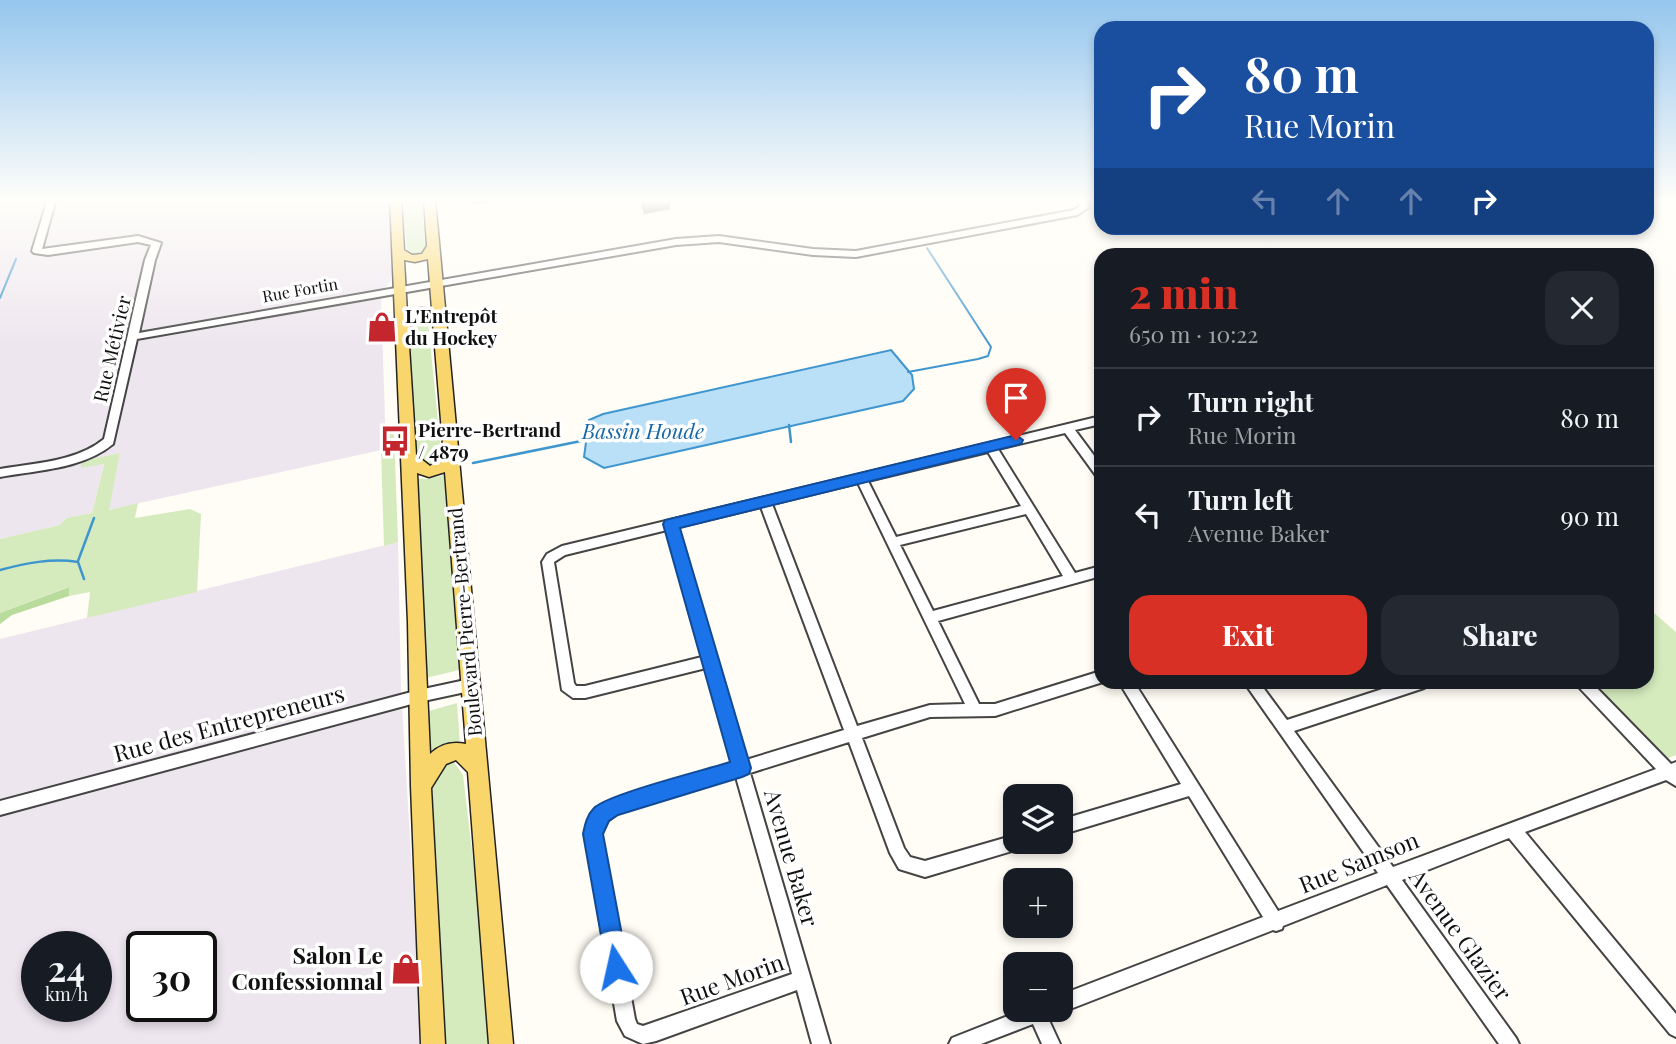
<!DOCTYPE html>
<meta charset="utf-8">
<style>
body{margin:0;font-family:"Playfair Display",serif;background:#242831;color:#f1f3f6;height:100vh;display:flex;flex-direction:column;font-size:26px;white-space:nowrap}
*{box-sizing:border-box;margin:0}
p{font-size:23px;color:#9ea1a6}
.icon{flex:none;width:38px;height:38px;fill:none;stroke:currentColor;stroke-width:2;stroke-linecap:round;stroke-linejoin:round}
.map{position:relative;flex:1;overflow:hidden}
.drawer{position:absolute;left:1094px;top:248px;width:560px;height:441px;display:flex;flex-direction:column;background:#171b24;border-radius:21px;box-shadow:0 4px 10px #0003}
.drawer>*{flex:none}
.top-card{position:absolute;left:1094px;top:21px;width:560px;height:214px;border-radius:21px;box-shadow:0 4px 10px #0003;background:#1a4fa0;color:#fff;overflow:hidden}
.fabs{position:absolute;left:1003px;top:784px;display:grid;gap:14px}
.fabs a{display:grid;place-items:center;width:70px;height:70px;border-radius:14px;background:#171b24;box-shadow:0 4px 10px #0003;font-size:35px}
.speed{position:absolute;left:21px;top:931px;display:flex;gap:14px;font-size:35px;font-weight:700;text-align:center}
.speed>*{display:grid;place-content:center;width:91px;height:91px;border-radius:50%;background:#171b24;box-shadow:0 4px 10px #0003;line-height:1}
.speed small{font-size:18px;font-weight:400}
.speed .limit{border:4px solid #111;border-radius:10px;background:#fff;color:#111}
.pin{position:absolute;display:grid;place-items:center;width:60px;height:60px;color:#fff;margin:-72px -30px;border-radius:50% 50% 50% 0;rotate:-45deg;box-shadow:0 0 7px #0007}
.pin .icon{rotate:45deg}
.me{position:absolute;width:77px;margin:-38px;rotate:350deg;stroke-linejoin:round;filter:drop-shadow(0 0 5px #0008)}
.turn{display:flex;align-items:center;gap:24px;height:147px;padding:0 35px;font-size:32px}
.turn .icon{width:91px;height:91px;stroke-width:2.5}
.turn b{display:block;font-size:49px;line-height:60px}
.lanes{display:flex;align-items:center;height:66px;padding:0 35px;background:#0003;justify-content:center;gap:35px;direction:ltr}
.lanes .off{opacity:.35}
.round{display:grid;place-items:center;flex:none;width:74px;height:74px;border-radius:21px;background:#242831}
.headline{display:flex;align-items:center;justify-content:space-between;height:119px;padding:0 35px}
h1{font-size:42px;font-weight:800;line-height:52px;color:#d93025}
.cta{display:flex;gap:14px;margin-top:auto;padding:14px 35px}
.cta a{flex:1;height:80px;border-radius:21px;background:#d93025;color:#fff;font-size:28px;font-weight:800;line-height:80px;text-align:center}
.cta a+a{background:#242831;color:#f1f3f6}
ul{padding:0;list-style:none}
li{display:flex;align-items:center;gap:21px;height:98px;padding:0 35px;border-top:2px solid #363941}
li div{flex:1}
li b{display:block;font-size:26px}
li em{font-style:normal}
.map>svg:first-child{display:block}
.industrial{fill:#eee6ef;fill-rule:evenodd}
.green{fill:#d5ebbd}
.forest{fill:#b9dc9c}
.water{fill:#b9e0f7;stroke:#3f96cf;stroke-width:2}
.lines{fill:none;stroke-linecap:round;stroke-linejoin:round}
.stream-far1{stroke:#3f96cf;stroke-width:2}
.stream{stroke:#3f96cf;stroke-width:2.5}
.minor-casing{stroke:#444;stroke-width:4}
.major-casing{stroke:#222;stroke-width:3}
.minor{fill:#fff;fill-rule:evenodd}
.major{fill:#f9d66b;fill-rule:evenodd}
.wall{fill:#4d4742}
.shaded-wall{fill:#3f3936}
.route{fill:#1a73e8;stroke:#114b97;stroke-width:2}
.labels{text-anchor:middle;stroke-width:7;stroke-linejoin:round;paint-order:stroke}
.far-street-label{font-size:16px;fill:#111;stroke:#fff}
.poi-label{font-size:19px;font-weight:bold;fill:#111;stroke:#fff;text-anchor:start}
.street-label{font-size:19px;fill:#111;stroke:#fff}
.water-label{font-size:21px;font-style:italic;fill:#1768a6;stroke:#fff}
.near-street-label{font-size:23px;fill:#111;stroke:#fff}
.near-poi-label{font-size:23px;font-weight:bold;fill:#111;stroke:#fff;text-anchor:end}
</style>
<div class="map">
<svg width="1676" height="1044" viewBox="0 0 1676 1044">
<rect width="100%" height="100%" fill="#fffdf5"/>
<!-- industrial -->
<path class="industrial" d="M0,199H389L391,280L381,295L386,449L108,510L120,453L83,461L82,468L104,463L92,513L66,518L60,525L0,539Z
M398,542L401,689L416,938L420,1044H0V639ZM37,947H96V1006H37ZM142,947H201V1006H142Z"/>
<!-- green -->
<path class="green" d="M402,199H422L425,247L420,255L415,256L407,249Z
M421,316L428,322L442,460L430,466L417,463L416,439L412,431L408,325L409,321Z
M394,432L398,542L384,546L381,450L386,449V434Z
M120,453L109,510L138,503L135,518L190,509L201,514L197,592L87,618L90,592L69,596L68,587L0,613V539L60,525L66,518L92,513L104,464L81,468L82,461Z
M444,475L459,670L426,678L416,478L427,479Z
M1647,607L1676,632V755L1668,758L1591,683L1647,682Z
M457,703L460,744L430,757L429,711Z
M446,762H454L463,775L479,910L490,1044H446L432,784Z"/>
<!-- forest -->
<path class="forest" d="M69,587V596L12,615L0,624V613Z"/>
<!-- water -->
<path class="water" d="M891,350L912,375L914,389L903,401L604,468L584,457L589,420L603,414Z"/>
<g class="lines">
<!-- stream-far1 -->
<path class="stream-far1" d="M0,298L16,259
M908,372L978,359L988,356L991,347L927,248"/>
<!-- stream -->
<path class="stream" d="M789,425L791,442
M473,463L586,440
M78,561L94,518
M0,570C26,563 51,558 78,562L84,579"/>
<!-- minor casing -->
<g class="minor-casing">
<path id="minor" d="M48,199H56L42,249L138,236L161,243L155,260L139,333L676,239L719,236L813,249L856,251L1074,210L1080,206L1078,199H1086L1089,207L1077,215L856,257L813,255L719,242L676,245L137,339L113,444C83,469 38,470 0,477V469C34,463 76,462 104,439L145,260L151,245L138,242L48,255L34,253L32,251Z
M1101,416V424L1075,430L1101,465V478L1097,477L1065,433L998,449L1075,573L1101,566V576L938,621L979,704H995L1101,671V682H1103L995,716L930,717L862,738L904,848L910,857L925,861L1015,835V842H1024L1022,848L925,877L899,869L890,853L849,742L750,773L830,1044H812L797,990L656,1041L643,1044L625,1036L617,1021L585,833C589,818 595,809 609,802L733,764L706,668L585,698H573L562,690L542,562L547,554L562,546ZM988,452L1021,506L896,537L868,481ZM858,483L965,704L930,705L857,726L772,504ZM761,507L844,730L746,760L678,527ZM1026,514L1063,576L933,611L900,545ZM667,530L702,657L585,686H576L574,683L554,562L565,555ZM736,777L792,974L643,1026L637,1024L635,1019L601,833L605,823L618,813Z
M470,679L475,681L477,685L475,689L470,691L419,702L0,815V801L419,690Z
M1119,682H1134L1278,911L1378,873L1244,682H1259L1287,720L1404,682H1431L1429,686L1424,688L1294,731L1393,867L1656,769L1574,682H1591L1671,764L1676,762V786L1666,780L1525,832L1676,1014V1037L1670,1034L1509,838L1402,880L1516,1038L1519,1044H1499L1387,885L1283,926L1282,929L1276,931L1273,930L1060,1013L1055,1011L1052,1016L1048,1018L1060,1044H1042L1033,1024L981,1044H949L952,1038L1023,1010H1060V995L1263,917L1189,796L1060,835V820L1181,784Z"/>
</g>
<!-- major casing -->
<g class="major-casing">
<path id="major" d="M390,199H401L404,250L412,255L422,254L427,246L424,199H435L513,1044H489L468,772L456,760L446,764L431,788L445,1044H421L411,786L408,622ZM428,259L432,309L421,308L407,313L404,260L415,262ZM425,315L433,323L444,457L430,466L416,455L408,330L415,320ZM445,472L466,744C452,741 440,744 430,754L417,473L429,477Z"/>
</g>
<!-- minor -->
<use href="#minor" class="minor"/>
<!-- major -->
<use href="#major" class="major"/>
</g>
<!-- wall -->
<path class="wall" d="M639,199H669L670,209L644,214Z"/>
<!-- shaded-wall -->
<path class="shaded-wall" d="M471,199H510L473,205Z
M642,199H669L670,209L644,214Z"/>
<!-- sky -->
<linearGradient id="sky" x2="0" y2="1"><stop stop-color="#95c6ee"/><stop offset="0.58" stop-color="#fffefa"/><stop offset="1" stop-color="#fffefa" stop-opacity="0"/></linearGradient>
<rect width="1676" height="346" fill="url(#sky)"/>
<!-- route -->
<path class="route" d="M1016,435L1023,440L1021,444L680,528L751,768L749,774L742,777L618,815L609,821L603,834L628,967L624,975L616,978L608,975L583,834C585,824 587,815 594,808C608,794 705,770 730,762L663,524L665,520Z"/>
<!-- icons -->
<defs>
<g id="shop-bare" transform="scale(2.415)"><path d="M-5-2.5h2.3a2.7 3.5 0 0 1 5.4 0H5L5.5 6h-11ZM-1.5-2.5h3a1.5 2.3 0 0 0-3 0Z" fill="#c4262e" stroke="#fff" stroke-width="2.5" paint-order="stroke"/></g>
<g id="bus-bare" transform="scale(2.415)"><path d="M-5-6H5V4H4V6H2V4H-2V6H-4V4H-5ZM-3.5-4V0h7V-4ZM-3.5 1.2v1.5H-2V1.2ZM2 1.2v1.5H3.5V1.2Z" fill="#c4262e" stroke="#fff" stroke-width="2.5" paint-order="stroke"/></g>
</defs>
<g fill-rule="evenodd">
<use href="#shop-bare" x="382" y="327"/>
<use href="#bus-bare" x="395" y="441"/>
<use href="#shop-bare" x="406" y="969"/>
</g>
<g class="labels">
<!-- far-street labels -->
<g class="far-street-label">
<text transform="translate(300 290) rotate(-10)" y="6">Rue Fortin</text>
</g>
<!-- poi labels -->
<g class="poi-label">
<text x="405" y="323">L'Entrepôt<tspan x="405" dy="22">du Hockey</tspan></text>
<text x="418" y="437">Pierre-Bertrand<tspan x="418" dy="22">/ 4879</tspan></text>
</g>
<!-- street labels -->
<g class="street-label">
<text transform="translate(112 349) rotate(-77)" y="7">Rue Métivier</text>
<text transform="translate(465 622) rotate(-95)" y="7">Boulevard Pierre-Bertrand</text>
</g>
<!-- water labels -->
<g class="water-label">
<text x="643" y="439">Bassin Houde</text>
</g>
<!-- near-street labels -->
<g class="near-street-label">
<text transform="translate(229 724) rotate(-15)" y="8">Rue des Entrepreneurs</text>
<text transform="translate(791 858) rotate(74)" y="8">Avenue Baker</text>
<text transform="translate(1359 863) rotate(-22)" y="8">Rue Samson</text>
<text transform="translate(1460 935) rotate(54)" y="8">Avenue Glazier</text>
<text transform="translate(732 980) rotate(-20)" y="8">Rue Morin</text>
</g>
<!-- near-poi labels -->
<g class="near-poi-label">
<text x="383" y="964">Salon Le<tspan x="383" dy="26">Confessionnal</tspan></text>
</g>
</g>
</svg>
<div class="fabs">
<a><svg class="icon" aria-label="layers" viewBox="0 0 24 24"><path d="M12 4l9 5-9 5-9-5zM3 14l9 5 9-5"/></svg></a>
<a>+</a>
<a>−</a>
</div>
<div class="speed"><div>24<small>km/h</small></div><div class="limit">30</div></div>
<div class="pin" style="left:1016px;top:440px;background:#d93025"><svg class="icon" aria-label="arrive" viewBox="0 0 24 24"><path d="M6 21V4h12l-3 4 3 4H6"/></svg></div>
<svg class="me" style="left:616px;top:967px" viewBox="-20 -20 40 40"><circle r="19" fill="#fff"/><path d="M0-13L10 11 0 6-10 11z" fill="#1a73e8"/></svg>
<div class="top-card">
<div class="turn"><svg class="icon" aria-label="right" viewBox="0 0 24 24"><path d="M7 20v-9h11M14 6l5 5-5 5"/></svg><div><b>80 m</b>Rue Morin</div></div>
<div class="lanes"><svg class="icon off" aria-label="left" viewBox="0 0 24 24"><path d="M17 20v-9H6M10 6l-5 5 5 5"/></svg><svg class="icon off" aria-label="ahead" viewBox="0 0 24 24"><path d="M12 20V5M6 11l6-6 6 6"/></svg><svg class="icon off" aria-label="ahead" viewBox="0 0 24 24"><path d="M12 20V5M6 11l6-6 6 6"/></svg><svg class="icon" aria-label="right" viewBox="0 0 24 24"><path d="M7 20v-9h11M14 6l5 5-5 5"/></svg></div>
</div>
<section class="drawer">
<div class="headline"><div><h1>2 min</h1><p>650 m · 10:22</p></div><a class="round"><svg class="icon" aria-label="close" viewBox="0 0 24 24"><path d="M6 6l12 12M18 6L6 18"/></svg></a></div>
<ul>
<li><svg class="icon" aria-label="right" viewBox="0 0 24 24"><path d="M7 20v-9h11M14 6l5 5-5 5"/></svg><div><b>Turn right</b><p>Rue Morin</p></div><em>80 m</em></li>
<li><svg class="icon" aria-label="left" viewBox="0 0 24 24"><path d="M17 20v-9H6M10 6l-5 5 5 5"/></svg><div><b>Turn left</b><p>Avenue Baker</p></div><em>90 m</em></li>
</ul>
<div class="cta"><a>Exit</a><a>Share</a></div>
</section>
</div>
